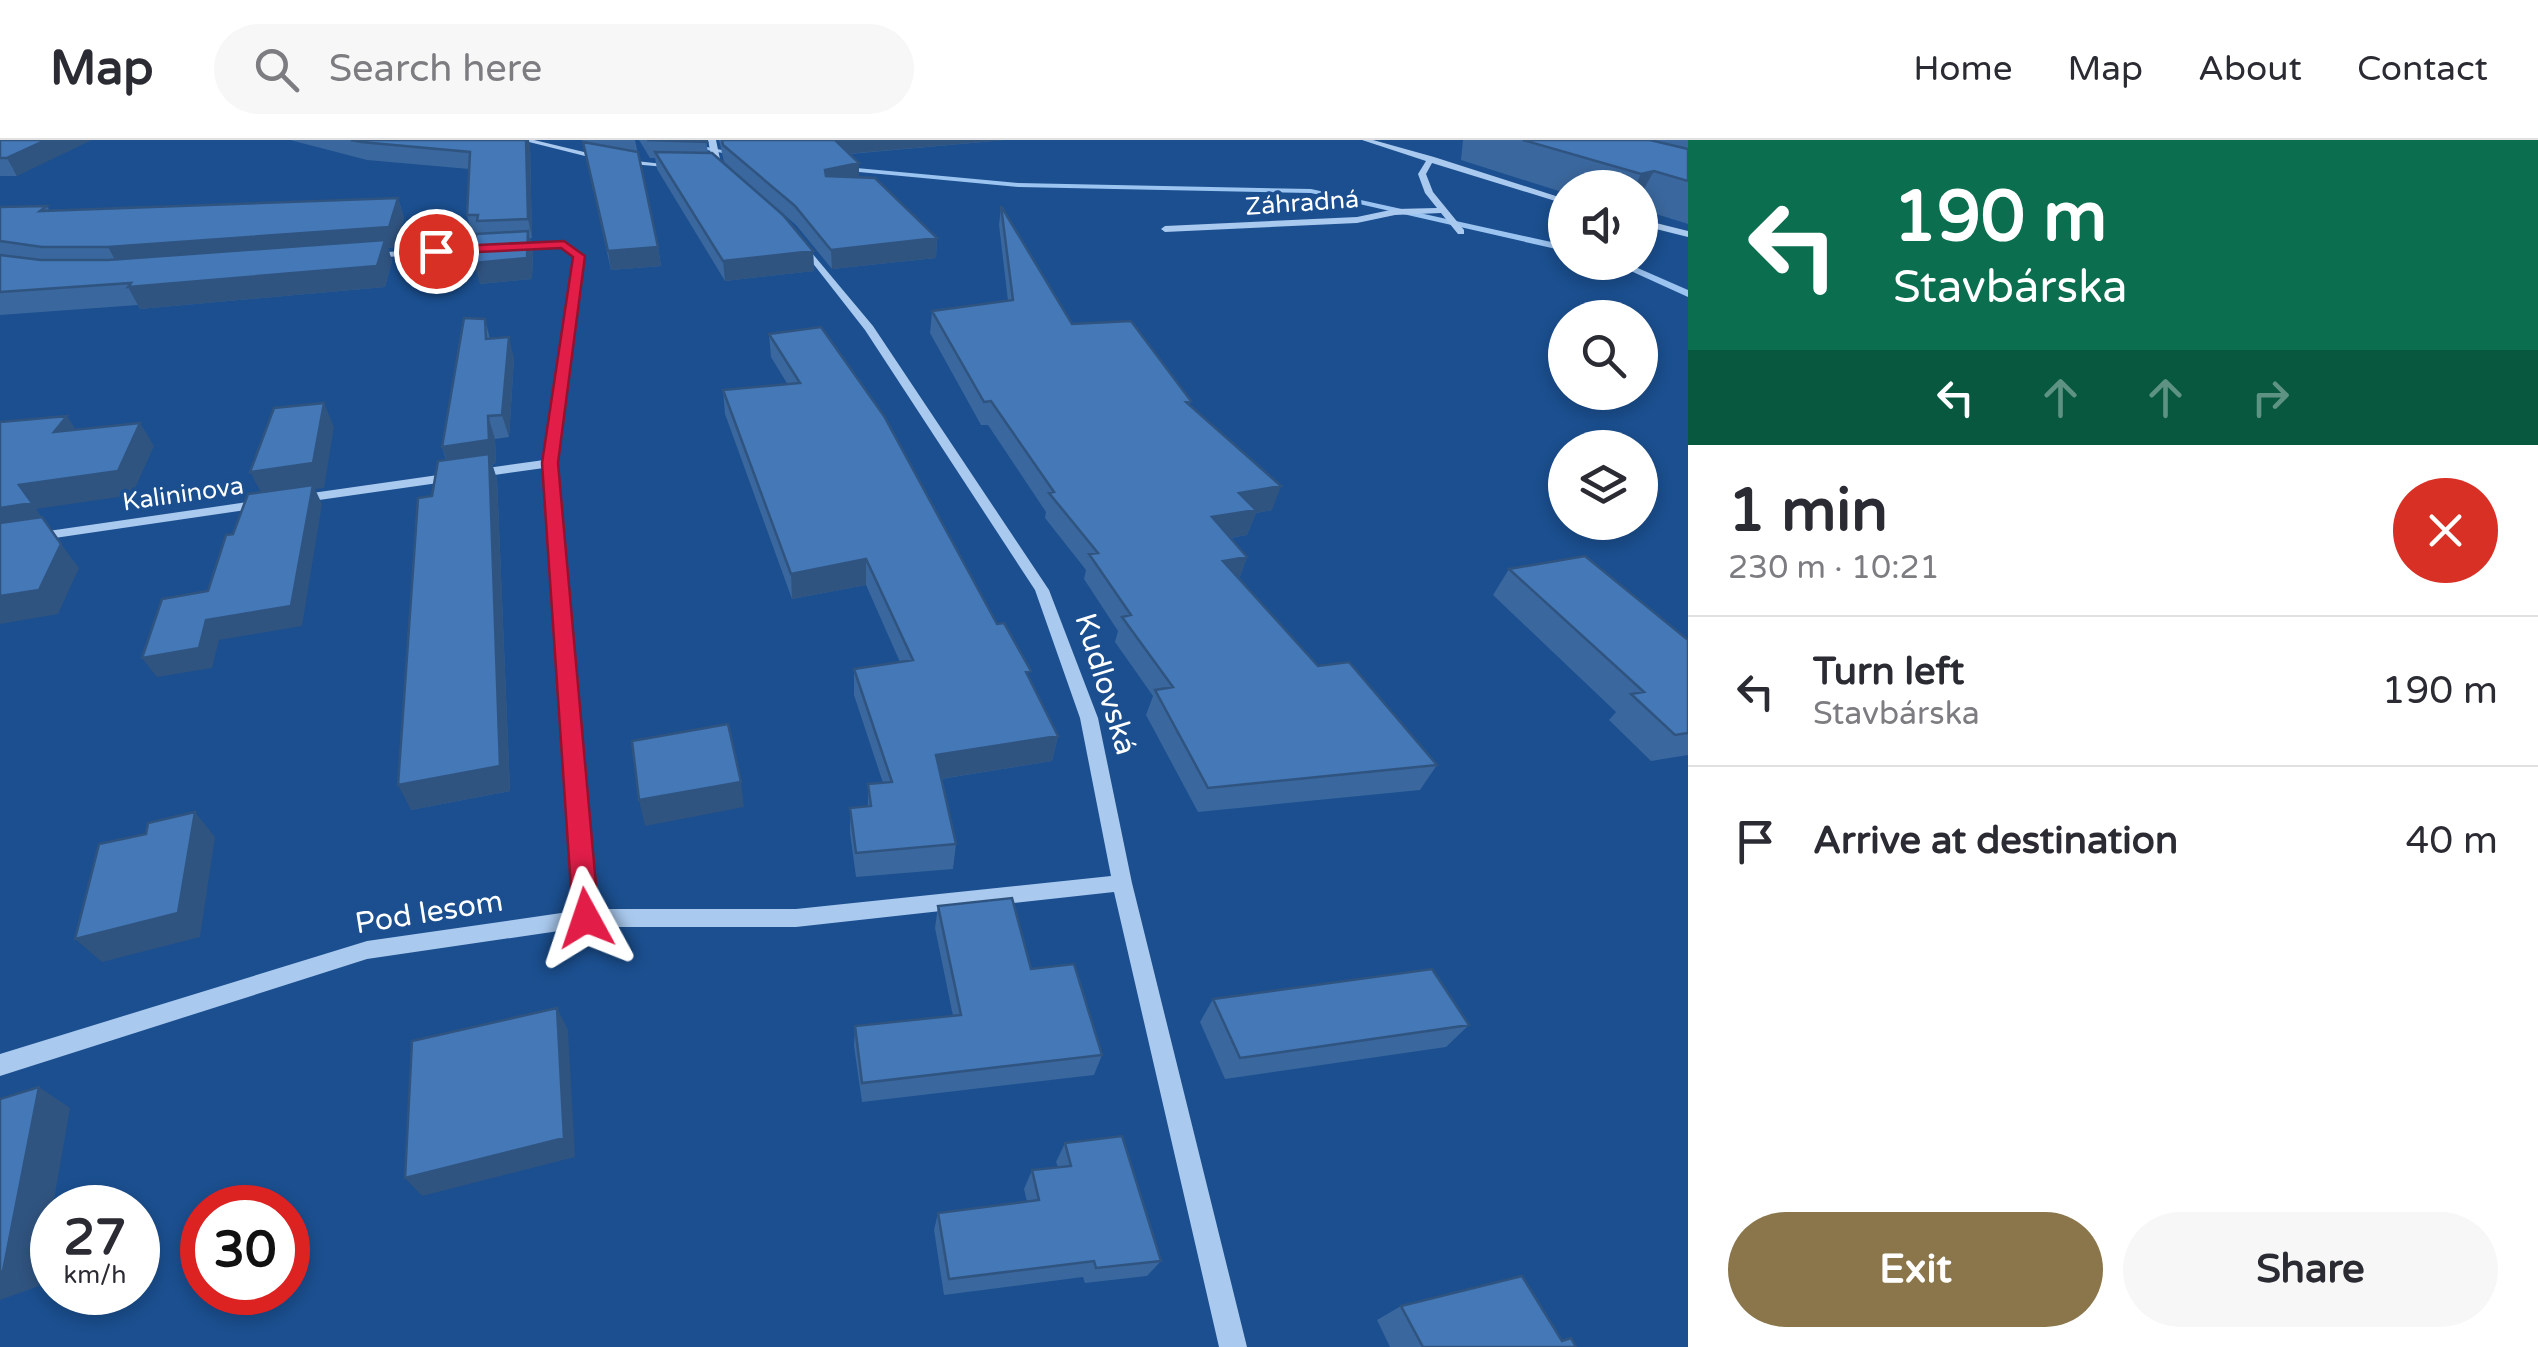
<!DOCTYPE html>
<meta charset="utf-8">
<style>
body{margin:0;font-family:"Varela Round",sans-serif;background:#f7f7f7;color:#2b2b33;height:100vh;display:flex;flex-direction:column;font-size:38px;white-space:nowrap}
*{box-sizing:border-box;margin:0}
p{font-size:32px;color:#7c7c81}
.icon{flex:none;width:55px;height:55px;fill:none;stroke:currentColor;stroke-width:2;stroke-linecap:round;stroke-linejoin:round}
.map{position:relative;flex:1;overflow:hidden}
.sheet{display:flex;flex-direction:column;background:#fff;width:850px}
.sheet>*{flex:none}
.guide{background:#0b6e4f;color:#fff;overflow:hidden}
.controls{position:absolute;left:1548px;top:30px;display:grid;gap:20px}
.controls a{display:grid;place-items:center;width:110px;height:110px;border-radius:50%;background:#fff;box-shadow:0 5px 15px #0003;font-size:50px}
.speed{position:absolute;left:30px;top:1045px;display:flex;gap:20px;font-size:50px;font-weight:700;text-align:center}
.speed>*{display:grid;place-content:center;width:130px;height:130px;border-radius:50%;background:#fff;box-shadow:0 5px 15px #0003;line-height:1}
.speed small{font-size:25px;font-weight:400}
.speed .limit{border:15px solid #d22;background:#fff;color:#111}
.pin{position:absolute;display:grid;place-items:center;width:85px;height:85px;color:#fff;margin:-42px;border:5px solid #fff;border-radius:50%;box-shadow:0 2px 10px #0007}
.me{position:absolute;width:110px;margin:-55px;rotate:355deg;stroke-linejoin:round;filter:drop-shadow(0 0 8px #0008)}
.turn{display:flex;align-items:center;gap:35px;height:210px;padding:0 40px;font-size:45px}
.turn .icon{width:130px;height:130px;stroke-width:2.5}
.turn b{display:block;font-size:70px;line-height:85px}
.lanes{display:flex;align-items:center;height:95px;padding:0 40px;background:#0003;justify-content:center;gap:50px;direction:ltr}
.lanes .off{opacity:.35}
.round{display:grid;place-items:center;flex:none;width:105px;height:105px;border-radius:52px;background:#f7f7f7}
.headline{display:flex;align-items:center;justify-content:space-between;height:170px;padding:0 40px}
h1{font-size:60px;font-weight:800;line-height:75px}
.action{display:flex;gap:20px;margin-top:auto;padding:20px 40px}
.action a{flex:1;height:115px;border-radius:60px;background:#8a764a;color:#fff;font-size:40px;font-weight:800;line-height:115px;text-align:center}
.action a+a{background:#f7f7f7;color:#2b2b33}
ul{padding:0;list-style:none}
li{display:flex;align-items:center;gap:30px;height:150px;padding:0 40px;border-top:2px solid #e1e1e2}
li div{flex:1}
li b{display:block;font-size:38px}
li em{font-style:normal}
header{display:flex;align-items:center;gap:60px;box-sizing:border-box;height:140px;padding:0 50px;background:#fff;border-bottom:2px solid #e1e1e2}
header strong{font-size:48px}
nav{display:flex;gap:55px;margin-inline-start:auto;font-size:35px}
.search{width:700px;height:90px;background:#f7f7f7;display:flex;align-items:center;gap:25px;box-sizing:border-box;padding:0 35px;border-radius:55px;color:#7c7c81;font-size:38px}
main{display:flex;flex:1;min-height:0}
.map>svg:first-child{display:block}
.lines{fill:none;stroke-linecap:round;stroke-linejoin:round}
.stream{fill:#9cc4f0;fill-rule:evenodd}
.minor{fill:#a9c9ee;fill-rule:evenodd}
.wall{fill:#3a679d}
.shaded-wall{fill:#305480}
.building{fill:#4478b7;stroke:#305480;stroke-width:2.5}
.route{fill:#e11d48;stroke:#92132f;stroke-width:2.5}
.labels{text-anchor:middle;stroke-width:8;stroke-linejoin:round;paint-order:stroke}
.far-street-label{font-size:25px;fill:#fff;stroke:#1b4f8f}
.street-label{font-size:30px;fill:#fff;stroke:#1b4f8f}
</style>
<header>
<strong>Map</strong>
<div class="search"><svg class="icon" aria-label="search" viewBox="0 0 24 24"><circle cx="10" cy="10" r="6"/><path d="M15 15l6 6"/></svg>Search here</div>
<nav><a>Home</a><a>Map</a><a>About</a><a>Contact</a></nav>
</header>
<main>
<div class="map">
<svg width="1688" height="1207" viewBox="0 0 1688 1207">
<rect width="100%" height="100%" fill="#1b4f8f"/>
<g class="lines">
<!-- stream -->
<path class="stream" d="M656,0H672L747,15L743,17Z
M835,26L1018,43L1311,49L1565,105V111L1311,53L1018,47L838,30Z
M1611,122H1624L1688,150V157Z"/>
<!-- minor -->
<path class="minor" d="M521,0H534L609,18L681,26L677,28L609,22Z
M708,0H716L721,24L730,36H724L713,25Z
M1362,0H1373L1434,17L1565,59V64L1432,23L1426,34L1433,52L1464,90V94H1458L1441,73L1395,75L1357,83L1165,92L1161,89L1165,86L1357,77L1395,69L1437,68L1425,53L1418,34L1426,21Z
M1640,79L1688,91V97L1640,85Z
M801,100L873,186L1049,450L1098,578L1132,743L1247,1207H1219L1114,752L796,787H586L367,819L0,936V914L367,801L575,771L544,328L298,363L291,359L298,355L544,320L574,117L562,108L366,118L364,116L369,113L564,102L584,116L556,323L595,769H796L1111,736L1080,578L1035,450L865,190L797,103Z
M262,360L269,364L267,367L0,406V398Z"/>
</g>
<!-- wall -->
<path class="wall" d="M0,0L17,36H0Z
M290,0H526L530,6L532,98H530L533,112L532,139L480,144L476,95H472L467,75L469,29L367,20Z
M582,0H635L658,107L661,126L611,130Z
M639,0H706L708,13L813,111L814,131L725,141L657,29L655,18H650Z
M719,0H1005L850,14L859,38L937,98L936,118L832,129L796,85L724,22Z
M1463,0H1688V84L1640,69V48H1565V53L1461,20Z
M398,58L404,78L396,107L388,108L392,121L385,147L140,169L138,165L0,175V67L47,66L49,70Z
M1001,66L1072,184L1191,261L1189,265L1272,370L1256,373L1247,395L1230,398L1247,417L1239,439L1318,526L1437,625L1420,650L1198,672L1146,575L1153,556L1115,502L1118,491L1084,439L1086,430L1045,378L1046,372L988,285H981L930,193L932,171L1008,161L999,85Z
M485,179L490,199L514,218L509,297L495,299L496,323L492,324L497,339L510,651L411,670L432,356L446,320L442,307Z
M769,194L997,484L1030,539L1058,596L1052,621L941,639L956,704L953,729L856,737L850,693V668L868,666V644L883,643L854,555V529L900,522L866,445L792,459L725,274L723,250L788,245L771,217Z
M1509,429L1688,500V615L1651,621L1609,580L1616,572L1493,455Z
M938,766L1031,829L1102,915L1094,935L862,962L854,906L855,886L953,876L935,788Z
M1213,859L1469,885L1446,907L1225,939L1200,882Z
M1065,1003L1161,1121L1147,1136L1085,1143L1083,1137L944,1155L934,1090L938,1073L1027,1062L1024,1049L1032,1030L1058,1027L1056,1022Z
M1401,1166L1576,1207H1390L1377,1180Z"/>
<!-- shaded-wall -->
<path class="shaded-wall" d="M46,0H92L17,36L7,18Z
M526,0H529L530,6L532,98L528,79Z
M834,0H1005L834,15Z
M859,23V41L825,48V30Z
M1654,31L1640,56V48H1634L1641,34Z
M398,58L404,78L396,107L388,108L392,121L385,147L140,169L128,147L377,126L119,127L108,107Z
M528,91L533,112L532,139L480,144L474,123Z
M937,98L936,118L832,129L831,110Z
M658,107L661,126L611,130L608,111Z
M813,111L814,131L725,141L723,121Z
M509,197L514,218L509,297L502,275Z
M324,263L334,287L324,348L315,349L322,364L302,486L219,500L212,528L157,537L142,518L206,480L263,356L250,332Z
M67,276L82,299L54,292Z
M488,276L495,299L496,323L492,324L497,339L510,651L411,670L398,645L450,330L442,307Z
M140,283L154,306L132,355L36,369L49,387L0,394V368L19,345Z
M1281,346L1272,370L1256,373L1247,395L1204,402L1212,377L1239,353Z
M61,404L79,428L58,474L0,484V456Z
M1247,417L1238,442L1223,421Z
M866,419V445L792,459L791,434Z
M1058,596L1052,621L933,640L936,615Z
M741,642L744,667L645,686L639,660Z
M195,672L215,697L200,797L102,822L75,799Z
M557,868L568,890L575,1017L422,1056L405,1038Z
M39,947L70,968L39,1146L0,1160V1132Z"/>
<!-- building -->
<path class="building" d="M0,0H46L7,18H0Z
M351,0H526L528,79L477,81L478,75H467L470,12L361,2Z
M706,0L707,2L647,0Z
M722,0H835L859,23L825,30L826,36L875,38L937,98L831,110L795,66L723,5Z
M1523,0H1650L1688,9V41L1654,31L1641,34Z
M583,2L638,12L658,107L608,111Z
M655,12L712,13L783,75L813,111L723,121Z
M398,58L389,87L108,107H42L0,101V67L47,66L40,71Z
M1001,66L1072,184L1131,181L1191,261L1186,262L1281,346L1239,353L1256,370L1212,377L1247,417L1223,421L1318,526L1349,522L1437,625L1208,648L1155,550L1173,547L1122,477L1131,475L1089,414L1098,413L1049,353L1054,352L991,261L984,262L932,171L1013,160Z
M528,91L527,118L474,123L476,94Z
M385,100L377,126L128,147L131,143L0,152V115L41,120H108Z
M464,178L485,179L486,199L509,197L502,275L488,276L489,300L442,307Z
M821,187L884,276L997,484L1004,483L1031,531L1026,532L1058,596L936,615L956,704L856,713L850,668L871,666L868,644L892,642L854,529L913,520L866,419L791,434L723,250L800,243L769,194Z
M324,263L313,323L250,332L274,268Z
M67,276L54,292L140,283L118,331L19,345L32,363L0,368V282Z
M489,314L500,626L398,645L418,358L432,356L438,321Z
M313,345L291,466L206,480L199,508L142,518L162,459L208,451L226,395L233,394L248,354Z
M42,377L61,404L39,450L0,456V383Z
M1585,416L1688,500V593L1675,595L1631,554L1644,552L1509,429Z
M728,584L741,642L639,660L632,601Z
M195,672L178,773L75,799L99,704L146,694L148,683Z
M1012,758L1031,829L1074,824L1102,915L862,943L855,886L961,875L938,766Z
M1432,829L1469,885L1240,918L1213,859Z
M557,868L564,998L405,1038L412,901Z
M39,947L3,1131L0,1132V959Z
M1122,996L1161,1121L1096,1128L1094,1121L949,1139L938,1073L1039,1060L1032,1030L1071,1026L1065,1003Z
M1522,1136L1562,1201L1571,1198L1576,1207H1423L1401,1166Z"/>
<!-- route -->
<path class="route" d="M564,101L585,116L558,323L599,778L595,786L586,789L577,786L573,778L542,323L573,117L561,108L436,114L430,111L436,107Z"/>
<g class="labels">
<!-- far-street labels -->
<g class="far-street-label">
<text transform="translate(1302 62) rotate(-4)" y="9">Záhradná</text>
<text transform="translate(183 353) rotate(-8)" y="9">Kalininova</text>
</g>
<!-- street labels -->
<g class="street-label">
<text transform="translate(1106 544) rotate(73)" y="10">Kudlovská</text>
<text transform="translate(429 772) rotate(-9)" y="10">Pod lesom</text>
</g>
</g>
</svg>
<div class="controls">
<a><svg class="icon" aria-label="sound" viewBox="0 0 24 24"><path d="M4 9h4l5-4v14l-5-4H4zM17 9q2 3 0 6"/></svg></a>
<a><svg class="icon" aria-label="search" viewBox="0 0 24 24"><circle cx="10" cy="10" r="6"/><path d="M15 15l6 6"/></svg></a>
<a><svg class="icon" aria-label="layers" viewBox="0 0 24 24"><path d="M12 4l9 5-9 5-9-5zM3 14l9 5 9-5"/></svg></a>
</div>
<div class="speed"><div>27<small>km/h</small></div><div class="limit">30</div></div>
<div class="pin" style="left:436px;top:111px;background:#d93025"><svg class="icon" aria-label="arrive" viewBox="0 0 24 24"><path d="M6 21V4h12l-3 4 3 4H6"/></svg></div>
<svg class="me" style="left:586px;top:778px" viewBox="-20 -20 40 40"><path d="M0-17L14 15 0 8-14 15z" fill="#e11d48" stroke="#fff" stroke-width="4"/></svg>
</div>
<section class="sheet">
<div class="guide">
<div class="turn"><svg class="icon" aria-label="left" viewBox="0 0 24 24"><path d="M17 20v-9H6M10 6l-5 5 5 5"/></svg><div><b>190 m</b>Stavbárska</div></div>
<div class="lanes"><svg class="icon" aria-label="left" viewBox="0 0 24 24"><path d="M17 20v-9H6M10 6l-5 5 5 5"/></svg><svg class="icon off" aria-label="ahead" viewBox="0 0 24 24"><path d="M12 20V5M6 11l6-6 6 6"/></svg><svg class="icon off" aria-label="ahead" viewBox="0 0 24 24"><path d="M12 20V5M6 11l6-6 6 6"/></svg><svg class="icon off" aria-label="right" viewBox="0 0 24 24"><path d="M7 20v-9h11M14 6l5 5-5 5"/></svg></div>
</div>
<div class="headline"><div><h1>1 min</h1><p>230 m · 10:21</p></div><a class="round" style="background:#d93025;color:#fff"><svg class="icon" aria-label="close" viewBox="0 0 24 24"><path d="M6 6l12 12M18 6L6 18"/></svg></a></div>
<ul>
<li><svg class="icon" aria-label="left" viewBox="0 0 24 24"><path d="M17 20v-9H6M10 6l-5 5 5 5"/></svg><div><b>Turn left</b><p>Stavbárska</p></div><em>190 m</em></li>
<li><svg class="icon" aria-label="arrive" viewBox="0 0 24 24"><path d="M6 21V4h12l-3 4 3 4H6"/></svg><div><b>Arrive at destination</b></div><em>40 m</em></li>
</ul>
<div class="action"><a>Exit</a><a>Share</a></div>
</section>
</main>
